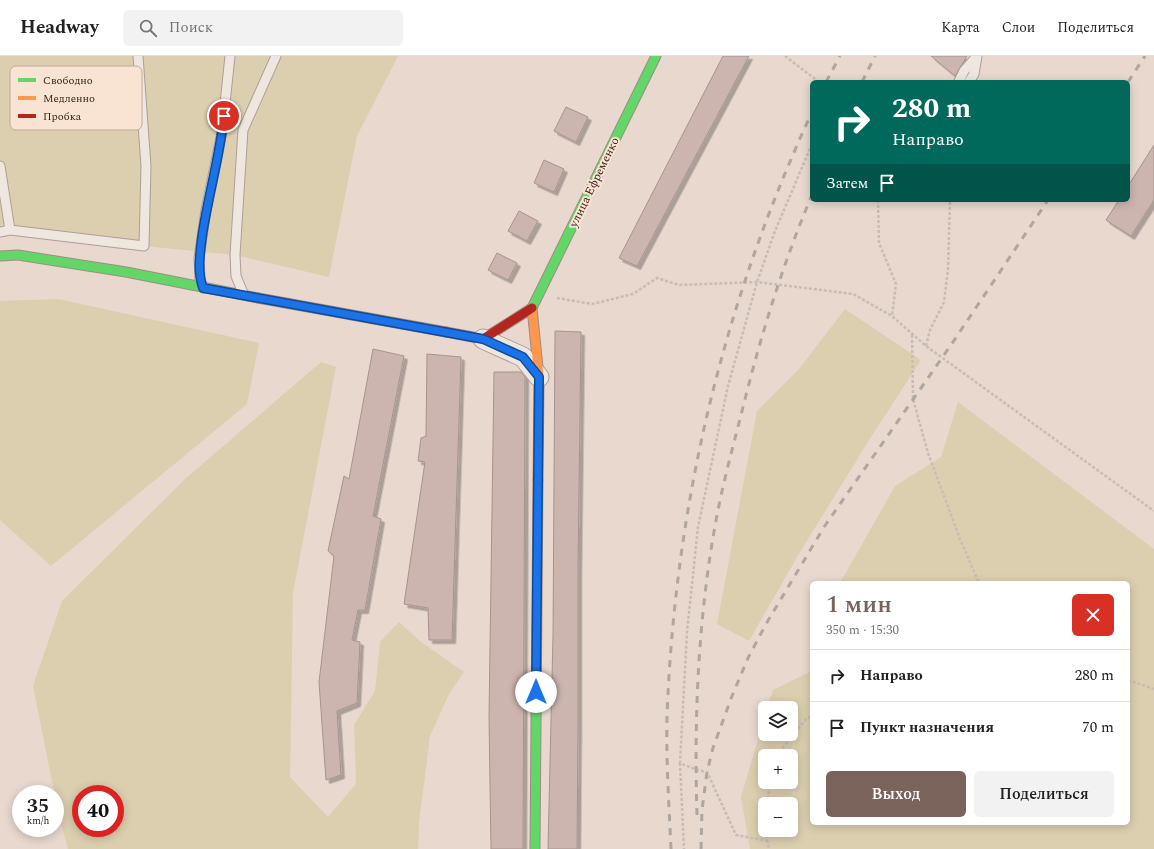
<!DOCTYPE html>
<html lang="ru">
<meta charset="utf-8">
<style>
body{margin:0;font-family:Spectral,serif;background:#f2f2f2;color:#222;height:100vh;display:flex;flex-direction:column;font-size:15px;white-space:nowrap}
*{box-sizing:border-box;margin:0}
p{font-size:13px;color:#767676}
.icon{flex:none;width:22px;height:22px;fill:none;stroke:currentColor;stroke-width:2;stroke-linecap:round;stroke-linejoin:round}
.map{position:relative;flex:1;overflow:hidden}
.panel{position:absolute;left:810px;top:525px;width:320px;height:244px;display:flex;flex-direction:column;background:#fff;border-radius:6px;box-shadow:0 2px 10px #0003}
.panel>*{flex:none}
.top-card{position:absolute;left:810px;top:24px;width:320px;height:122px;border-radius:6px;box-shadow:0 2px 10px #0003;background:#00695c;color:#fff;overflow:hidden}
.buttons{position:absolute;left:758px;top:645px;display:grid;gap:8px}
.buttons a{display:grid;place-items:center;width:40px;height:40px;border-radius:6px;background:#fff;box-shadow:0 2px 10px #0003;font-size:20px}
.speed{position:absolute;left:12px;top:729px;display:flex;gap:8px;font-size:20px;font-weight:700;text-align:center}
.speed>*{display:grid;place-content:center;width:52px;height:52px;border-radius:50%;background:#fff;box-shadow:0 2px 10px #0003;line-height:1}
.speed small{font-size:10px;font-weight:400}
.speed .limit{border:6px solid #d22;background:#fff;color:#111}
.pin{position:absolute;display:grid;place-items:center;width:34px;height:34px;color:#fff;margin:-17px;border:2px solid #fff;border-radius:50%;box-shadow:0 1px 4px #0007}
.me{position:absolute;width:44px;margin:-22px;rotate:0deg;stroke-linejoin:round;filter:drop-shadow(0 0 3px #0008)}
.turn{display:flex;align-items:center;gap:14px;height:84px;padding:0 16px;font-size:18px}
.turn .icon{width:52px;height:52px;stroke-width:2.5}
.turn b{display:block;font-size:28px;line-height:34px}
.then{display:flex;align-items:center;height:38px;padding:0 16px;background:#0003;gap:8px;font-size:15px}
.round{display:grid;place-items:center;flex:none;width:42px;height:42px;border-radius:6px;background:#f2f2f2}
.overview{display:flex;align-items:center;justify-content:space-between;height:68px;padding:0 16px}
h1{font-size:24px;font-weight:600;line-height:30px;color:#79635b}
.primary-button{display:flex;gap:8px;margin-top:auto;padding:8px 16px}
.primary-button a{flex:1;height:46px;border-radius:6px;background:#79635b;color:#fff;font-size:16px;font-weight:600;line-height:46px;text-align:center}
.primary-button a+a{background:#f2f2f2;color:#222}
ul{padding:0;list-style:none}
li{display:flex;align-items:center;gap:12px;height:52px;padding:0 16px;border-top:1px solid #e0e0e0}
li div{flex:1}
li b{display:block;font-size:15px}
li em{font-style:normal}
header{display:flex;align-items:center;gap:24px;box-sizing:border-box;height:56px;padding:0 20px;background:#fff;border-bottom:1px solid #e0e0e0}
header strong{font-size:19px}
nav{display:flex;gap:22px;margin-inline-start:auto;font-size:14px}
.search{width:280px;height:36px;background:#f2f2f2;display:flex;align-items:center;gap:10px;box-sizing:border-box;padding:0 14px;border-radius:6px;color:#767676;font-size:15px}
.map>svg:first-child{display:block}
.green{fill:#dccfaf;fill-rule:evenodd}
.building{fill:#ccb5ae;stroke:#a8938d;filter:url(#shadow)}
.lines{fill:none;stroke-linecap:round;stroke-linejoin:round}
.lane-casing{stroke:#ad9e97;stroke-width:11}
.street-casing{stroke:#ad9e97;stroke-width:21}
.fast-casing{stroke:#9d8d86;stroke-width:11}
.slow-casing{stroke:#9d8d86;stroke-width:11}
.jam-casing{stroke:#9d8d86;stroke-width:11}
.path{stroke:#c8bdb6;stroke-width:2.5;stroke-dasharray:3 2;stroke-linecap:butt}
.lane{stroke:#efe6e0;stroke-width:9}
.street{stroke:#efe6e0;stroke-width:19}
.fast{stroke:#63d668;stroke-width:9}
.slow{stroke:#ff974d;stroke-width:9}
.jam{stroke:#b3261e;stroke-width:9}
.rail{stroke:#afa6a0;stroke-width:3;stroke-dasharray:7 7;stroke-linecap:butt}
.route-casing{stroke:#114b97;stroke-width:10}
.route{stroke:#1a73e8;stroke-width:7}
.labels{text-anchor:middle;stroke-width:4;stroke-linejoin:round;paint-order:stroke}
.street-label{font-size:12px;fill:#3d241d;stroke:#f9e4d3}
.key{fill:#f9e4d3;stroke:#c1aa9c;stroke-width:1}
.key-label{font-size:11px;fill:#3d241d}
</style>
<header>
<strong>Headway</strong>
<div class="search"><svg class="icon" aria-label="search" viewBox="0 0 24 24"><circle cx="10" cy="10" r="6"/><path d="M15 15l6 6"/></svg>Поиск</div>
<nav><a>Карта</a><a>Слои</a><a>Поделиться</a></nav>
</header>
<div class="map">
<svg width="1154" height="793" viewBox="0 0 1154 793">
<defs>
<filter id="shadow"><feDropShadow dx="3.5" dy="3.5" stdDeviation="0" flood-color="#0004"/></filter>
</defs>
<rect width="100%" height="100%" fill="#e8d8ce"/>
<!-- green -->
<path class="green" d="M0,0H398L357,80L329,221L235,199L0,176Z
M58,243L259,287L247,348L51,510L0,464V245Z
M845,253L921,304L871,381L800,496L749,585L717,568L757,355L799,313Z
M321,306L336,311L293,537L290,721L328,761L356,728L354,669L375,635L380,586L399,566L421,586L464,616L449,638L430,680L419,767L418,793H68L58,756L33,630L62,545L185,423ZM81,738H115V772H81Z
M958,346L1154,493V793H750L741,741L765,659V678H791V652H767L773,634L812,615V767H1128V527H840L895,430L941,401ZM765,700H791V726H765ZM765,748H791V774H765Z"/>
<!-- building -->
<path class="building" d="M723,0H749L637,210L619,202Z
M931,0H967L955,20Z
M566,51L588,61L576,86L554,75Z
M1154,89V144L1131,180L1106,164L1119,144H1128V130Z
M544,104L564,113L554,136L534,127Z
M519,155L538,165L527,185L508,175Z
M497,197L517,207L508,224L488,214Z
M555,275L581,276L578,514V671L577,793H548L553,579Z
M373,293L404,300L373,460L381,463L365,554H358L352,584L360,586L357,647L337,655L341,719L326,724L319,626L334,500L328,495L344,420L349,423Z
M427,298L461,301L452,584H429L428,552L404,548L425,406L418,405L421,382L426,380Z
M494,316H521L525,321L523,793H491L489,661Z"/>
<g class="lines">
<!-- lane casing -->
<g class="lane-casing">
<path id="lane" d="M960,26L959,25L964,15L977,0
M969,26L974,18L977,0
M0,110L10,174
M0,176L10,174L144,190L146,110L138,0
M203,232L200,224L199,202L206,154L222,76L230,0
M243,237L236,220L235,199L243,74L276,0"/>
</g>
<!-- street casing -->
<g class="street-casing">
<path id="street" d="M483,283L523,301L539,321"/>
</g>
<!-- fast casing -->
<g class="fast-casing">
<path id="fast" d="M0,200L18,199L126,216L258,242
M532,252L656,0
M535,793L538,424"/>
</g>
<!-- slow casing -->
<g class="slow-casing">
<path id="slow" d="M258,242L446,276
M532,252L539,321L538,424"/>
</g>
<!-- jam casing -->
<g class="jam-casing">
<path id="jam" d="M446,276L483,283L532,252"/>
</g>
<!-- path -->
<path class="path" d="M785,0L819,26
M878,144L879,187L896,228L892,260
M557,242L592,248L633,238L657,222L679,229L757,226L853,238L892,260L926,290L1154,455
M912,279L913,343L928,397L960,483L979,527
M926,290L930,274L944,246L948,213L950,144
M1128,624L1154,633
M776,700L807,662L812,661
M680,707L684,793
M767,748L770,726
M765,758L764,766L765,772
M765,774L769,793
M768,785L736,779L707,716L697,714L680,707L687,576L698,471L728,330L757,226L775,175L812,88"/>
<!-- lane -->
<use href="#lane" class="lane"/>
<!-- street -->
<use href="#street" class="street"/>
<!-- fast -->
<use href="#fast" class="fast"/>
<!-- slow -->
<use href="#slow" class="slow"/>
<!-- jam -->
<use href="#jam" class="jam"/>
<!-- rail -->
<path class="rail" d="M826,26L840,0
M862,26L875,0
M1128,26L1145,0
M697,759C694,662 698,565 715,470C722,430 733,391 743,351C761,279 783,207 812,139
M671,793C669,749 666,704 667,660C675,448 723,248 812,56
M701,793L702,754L707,716L713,692L732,640L748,602L766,568L824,471L951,289L1048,144"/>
</g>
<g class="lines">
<!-- route casing -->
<g class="route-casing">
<path id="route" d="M224,60C220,100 208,140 202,181C200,198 197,215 203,232L483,283L523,301L539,321L536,636"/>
</g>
<!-- route -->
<use href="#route" class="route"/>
</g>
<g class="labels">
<!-- street labels -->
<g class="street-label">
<text transform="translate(594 126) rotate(-64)" y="4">улица Ефременко</text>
</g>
</g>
<!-- legend -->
<rect x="10" y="10" width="132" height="64" rx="6" class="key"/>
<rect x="18" y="22" width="18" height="4" fill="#63d668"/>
<rect x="18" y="40" width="18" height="4" fill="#ff974d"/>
<rect x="18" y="58" width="18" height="4" fill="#b3261e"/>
<g class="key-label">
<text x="43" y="28">Свободно</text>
<text x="43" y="46">Медленно</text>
<text x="43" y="64">Пробка</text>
</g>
</svg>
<div class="buttons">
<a><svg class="icon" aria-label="layers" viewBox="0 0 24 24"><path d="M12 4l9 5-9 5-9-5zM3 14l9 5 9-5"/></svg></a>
<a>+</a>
<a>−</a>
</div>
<div class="speed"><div>35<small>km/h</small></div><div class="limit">40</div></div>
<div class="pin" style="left:224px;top:60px;background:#d93025"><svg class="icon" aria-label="arrive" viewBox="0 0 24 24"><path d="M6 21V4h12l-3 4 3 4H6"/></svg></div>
<svg class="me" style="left:536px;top:636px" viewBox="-20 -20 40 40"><circle r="19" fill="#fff"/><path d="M0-13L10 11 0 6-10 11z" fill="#1a73e8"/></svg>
<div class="top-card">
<div class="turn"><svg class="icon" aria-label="right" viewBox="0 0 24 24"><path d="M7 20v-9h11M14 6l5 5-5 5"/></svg><div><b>280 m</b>Направо</div></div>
<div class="then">Затем<svg class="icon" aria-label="arrive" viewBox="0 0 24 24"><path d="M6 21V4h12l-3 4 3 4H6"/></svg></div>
</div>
<section class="panel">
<div class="overview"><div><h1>1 мин</h1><p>350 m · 15:30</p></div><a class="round" style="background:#d93025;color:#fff"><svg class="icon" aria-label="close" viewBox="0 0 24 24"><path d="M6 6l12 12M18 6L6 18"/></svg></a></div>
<ul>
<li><svg class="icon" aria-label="right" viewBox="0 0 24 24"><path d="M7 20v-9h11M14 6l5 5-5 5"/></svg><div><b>Направо</b></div><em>280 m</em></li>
<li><svg class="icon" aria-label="arrive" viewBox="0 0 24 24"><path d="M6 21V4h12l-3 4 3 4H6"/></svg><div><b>Пункт назначения</b></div><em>70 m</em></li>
</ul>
<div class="primary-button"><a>Выход</a><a>Поделиться</a></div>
</section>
</div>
